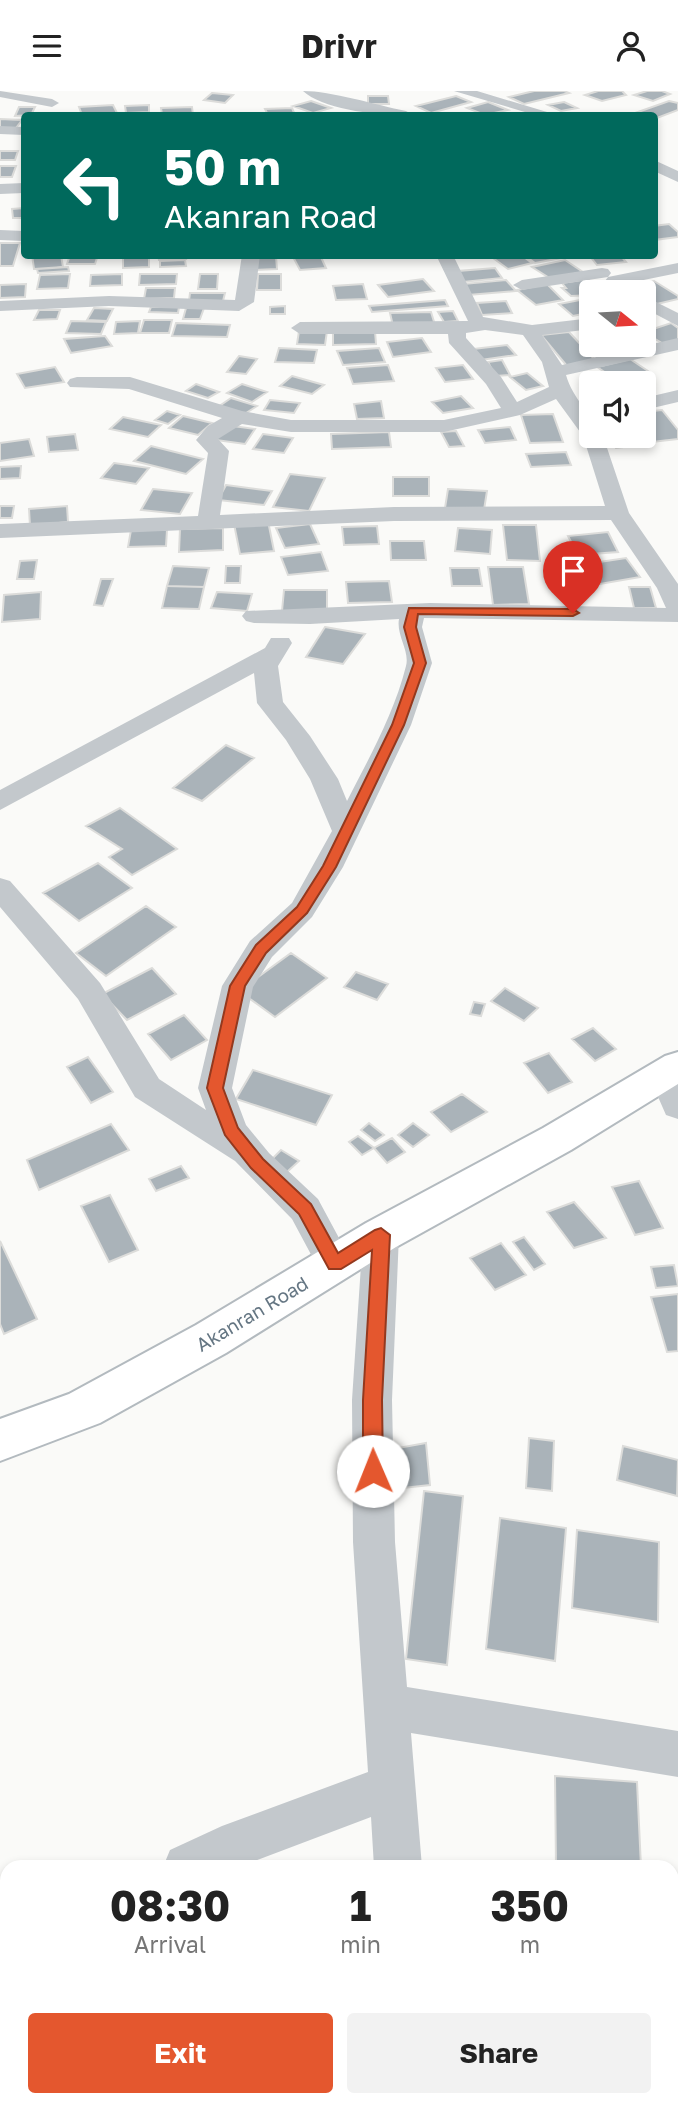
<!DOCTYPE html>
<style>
body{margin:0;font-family:"Golos Text",sans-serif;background:#f2f2f2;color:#222;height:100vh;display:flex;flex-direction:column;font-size:26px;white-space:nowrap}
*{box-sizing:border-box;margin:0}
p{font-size:23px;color:#767676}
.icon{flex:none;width:38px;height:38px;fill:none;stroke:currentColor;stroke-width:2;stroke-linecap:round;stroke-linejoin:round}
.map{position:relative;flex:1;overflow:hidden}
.details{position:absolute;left:0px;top:1769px;width:679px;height:247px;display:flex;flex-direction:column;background:#fff;border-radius:21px 21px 0 0;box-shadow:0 4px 10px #0003}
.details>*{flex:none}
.top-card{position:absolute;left:21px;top:21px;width:637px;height:147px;border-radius:7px;box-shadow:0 4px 10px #0003;background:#00695c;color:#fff;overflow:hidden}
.needle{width:46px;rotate:108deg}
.tools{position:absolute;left:579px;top:189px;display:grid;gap:14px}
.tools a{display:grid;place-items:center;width:77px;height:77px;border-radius:7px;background:#fff;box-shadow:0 4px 10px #0003;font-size:35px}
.pin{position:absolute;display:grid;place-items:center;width:60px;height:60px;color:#fff;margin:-72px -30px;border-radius:50% 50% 50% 0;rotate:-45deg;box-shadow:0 0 7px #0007}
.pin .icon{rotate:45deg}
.me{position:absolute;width:77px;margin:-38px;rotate:359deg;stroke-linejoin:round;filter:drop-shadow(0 0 5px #0008)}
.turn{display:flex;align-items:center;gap:24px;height:147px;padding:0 28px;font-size:32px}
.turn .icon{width:91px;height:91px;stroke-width:2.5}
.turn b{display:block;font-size:49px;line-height:60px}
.eta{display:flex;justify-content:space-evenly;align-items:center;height:119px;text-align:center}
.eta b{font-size:42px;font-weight:700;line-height:49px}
.primary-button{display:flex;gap:14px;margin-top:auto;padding:14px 28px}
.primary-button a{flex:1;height:80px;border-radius:7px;background:#e4572e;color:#fff;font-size:28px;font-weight:700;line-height:80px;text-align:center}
.primary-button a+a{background:#f2f2f2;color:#222}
header{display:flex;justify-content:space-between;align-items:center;height:91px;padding:0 28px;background:#fff;font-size:32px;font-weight:700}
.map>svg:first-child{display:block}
.building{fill:#aab3b9;stroke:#dcdcda;stroke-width:2}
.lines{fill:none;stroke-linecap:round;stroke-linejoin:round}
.secondary-casing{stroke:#b3babf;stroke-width:4}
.street{fill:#c3c8cc;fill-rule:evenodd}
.secondary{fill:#fff;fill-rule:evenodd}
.route{fill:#e4572e;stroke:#94391e;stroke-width:2}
.labels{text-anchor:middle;stroke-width:7;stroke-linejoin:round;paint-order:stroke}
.street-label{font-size:19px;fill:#657683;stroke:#fff}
</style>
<header><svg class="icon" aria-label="menu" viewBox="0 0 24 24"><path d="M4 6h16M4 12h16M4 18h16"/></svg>Drivr<svg class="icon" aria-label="person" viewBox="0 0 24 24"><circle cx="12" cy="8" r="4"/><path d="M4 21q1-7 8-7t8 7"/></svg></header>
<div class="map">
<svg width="678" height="2015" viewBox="0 0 678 2015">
<rect width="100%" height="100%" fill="#fafaf8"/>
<!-- building -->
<path class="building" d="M534,0H564L569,2L524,13L509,6Z
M598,0H622L626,4L602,10L585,4Z
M647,0H662L670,3L653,10L634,4Z
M212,2L233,4L225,12L204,9Z
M368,5H388L389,13H368Z
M456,5L471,11L431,22L416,15Z
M311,10L331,17L313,22L293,15Z
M669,10L678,12V19L657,27L638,21Z
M488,11L508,19L485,24L467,17Z
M564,11L577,17L561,20L548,14Z
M113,14L117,22L82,24L79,16Z
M149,14V21L126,22L125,15Z
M19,16H35L31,24L15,25Z
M192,16L193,24H162L161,17Z
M292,17L295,24H268L265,18Z
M0,28L22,29L16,37H0Z
M0,60H18L15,69H0Z
M0,75H16L12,86H0Z
M24,117V127H13L12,118Z
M669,133L678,141V146L654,149V135Z
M0,152H20L13,175H0Z
M32,164H61L63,176L34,178Z
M70,164H98L95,173H67Z
M149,164V176L123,177V165Z
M158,164H185L186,168L159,169Z
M320,164L326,177L300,179L293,166Z
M506,164H521L532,172L508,178L493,167Z
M524,164H565L567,166L535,172Z
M589,164H625L621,165L626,171L597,174Z
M276,165L277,178L252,179L251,166Z
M185,169L186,175L160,176V170Z
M565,169L583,181L551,188L532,176Z
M68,176L69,180L38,182L37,178Z
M495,177L502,187L463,191L458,180Z
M70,183L68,197L37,198L40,184Z
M122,183V194L90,195L91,184Z
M140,183H177L176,193L139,194Z
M200,183H218L217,198H198Z
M258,183H281V199H257Z
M423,188L434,200L388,206L378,194Z
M588,188L598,198L592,204L571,205L562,197H566L562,192Z
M506,189L516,200L468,204L463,193Z
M654,190L678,205V208L657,213L644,205V201L630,196Z
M26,193L25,206L0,207V194Z
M363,193L367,208L336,209L333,195Z
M547,193L563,209L536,214L517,199Z
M146,197H175L174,207L144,208Z
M190,202H225L223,210H189Z
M585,208L592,213V221L573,225L559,213Z
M445,209L448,215L372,221L369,215Z
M506,210L512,222L482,224L477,212Z
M285,215V223H270V216Z
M151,216H179L178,222L149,221Z
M94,217L113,218L107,230L87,229Z
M186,217H204L200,228H183Z
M39,219H60L57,228L34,229Z
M453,220L458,230L444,231L438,221Z
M431,221L435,234L393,235L390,222Z
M144,229H172L169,242H140Z
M71,230L106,231L101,243L66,242Z
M140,230L138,242L114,243L116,231Z
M176,232L230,234L227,246L172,245Z
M671,232L678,237V251L665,254L644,241Z
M299,240H327L325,254L297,253Z
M333,240H375L376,253L333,254Z
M569,241L597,271L567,275L541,244Z
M105,245L112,255L71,262L64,248Z
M644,245L656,255L625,260L618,254H644Z
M422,247L431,261L393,266L387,251Z
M507,254L516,264L481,269L473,258Z
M279,257L317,259L314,272L275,271Z
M379,257L385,271L343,274L337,260Z
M239,265L257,268L246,283L227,281Z
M630,268L648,280L615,288L597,276Z
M502,269L510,284L495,285L488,271Z
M388,274L394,290L353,293L347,277Z
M463,274L473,288L445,291L436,277Z
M55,276L64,291L25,297L17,283Z
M527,282L543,295L526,299L510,286Z
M292,285L324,294L312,303L280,295Z
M196,293L219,301L208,307L186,300Z
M242,293L267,301L252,311L227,302Z
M461,305L473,317L443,322L432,311Z
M231,307L257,315L243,324L218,316Z
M270,309L300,312L294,322L264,319Z
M381,310L384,327L357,328L354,313Z
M662,319L678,339V348L652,351L644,340V321Z
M167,320L180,324L168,333L155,329Z
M553,323L563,351L530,352L521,324Z
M183,325L212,332L198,344L169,337Z
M123,326L161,334L148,346L110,338Z
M226,334L255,338L245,353L216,349Z
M510,336L516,349L485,352L478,339Z
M456,340L464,355L449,356L441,341Z
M389,341L391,356L332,358L331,343Z
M75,343L78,359L49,361L47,346Z
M263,343L293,347L284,362L253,358Z
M607,345H642L649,353L616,357Z
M29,348L34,365L0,370V352Z
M151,355L203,368L186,383L134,370Z
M566,361L571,374L531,376L526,363Z
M114,372L149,377L136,393L101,387Z
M21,375L20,387L0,388V376Z
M290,383L325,387L309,420L273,416Z
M393,386H429V405H393Z
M226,394L272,400L264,414L218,409Z
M153,398L192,402L180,423L141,419Z
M448,398L487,400L484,419L445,417Z
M0,415H14L12,427H0Z
M67,415L68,431L30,435L29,418Z
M268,430L274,460L240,463L234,433Z
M310,433L319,453L285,457L276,437Z
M503,434H536L540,470L507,469Z
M377,435L379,453L344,454L342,436Z
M223,437V459L179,461L180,438Z
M458,437L492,439L490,463L455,460Z
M131,439H167L166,455L128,456Z
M608,441L618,461L578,464L568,445Z
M390,450H424L426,469H391Z
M321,461L328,480L288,484L281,466Z
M626,467L640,486L600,493L586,473Z
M37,469L34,488H17L20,470Z
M173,475L209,477L204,496L167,495Z
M226,475H241L240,492H225Z
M488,476H523L529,513L493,514Z
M564,476H582L586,494H569Z
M450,477H479L482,495H452Z
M101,488H113L103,515L94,514Z
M389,490L392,511L348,512L346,491Z
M167,495L204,496L199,518L162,517Z
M629,496H650L656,517H634Z
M284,499H327V520H282Z
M41,501L40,528L2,531L4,504Z
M217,501L252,503L247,520L211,517Z
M325,536L365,543L343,573L306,566Z
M226,654L254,667L202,710L173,697Z
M120,717L177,758L132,784L109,766L122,758L86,735Z
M98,772L132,797L79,830L43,802Z
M146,815L176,836L106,885L76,862Z
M291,862L327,887L275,926L239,900Z
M152,877L176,903L127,929L102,903Z
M356,881L388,893L377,909L344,896Z
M505,897L538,917L524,930L491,910Z
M474,911L485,913L481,925L470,923Z
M184,924L207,949L171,969L148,943Z
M593,937L616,958L595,970L572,948Z
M549,962L572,991L548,1002L524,972Z
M88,966L113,1001L91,1012L67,976Z
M253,979L332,1004L316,1034L236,1008Z
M462,1003L487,1021L451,1041L431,1021Z
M369,1032L384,1044L375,1050L361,1039Z
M413,1032L429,1044L413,1056L398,1044Z
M111,1033L129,1059L39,1099L27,1069Z
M358,1045L374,1057L362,1064L349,1051Z
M392,1047L405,1061L387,1072L374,1057Z
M281,1059L299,1070L287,1081L270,1070Z
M181,1075L189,1087L156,1100L149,1088Z
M639,1090L663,1137L635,1144L612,1096Z
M110,1104L138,1159L109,1171L81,1115Z
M574,1111L606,1147L574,1157L547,1121Z
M524,1146L545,1173L534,1179L513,1151Z
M0,1150L37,1228L4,1243L0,1233Z
M501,1152L526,1184L495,1199L470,1167Z
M674,1174L678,1195L656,1197L651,1176Z
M678,1203V1260L667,1261L651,1206Z
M529,1347L554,1350L552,1400L526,1397Z
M426,1352L430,1394L403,1397L398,1357Z
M623,1355L678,1369L677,1405L617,1389Z
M424,1400L463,1405L447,1574L406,1568Z
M500,1427L566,1437L555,1570L486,1558Z
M577,1439L659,1451L658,1531L572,1517Z
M555,1685L637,1691L641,1776H556Z
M7,1929V2009H25L14,2015H0V1932Z
M237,2009H332V2015H236Z
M595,2009H654V2015H595Z"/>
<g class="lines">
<!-- secondary casing -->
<g class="secondary-casing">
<path id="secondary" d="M678,961V993L571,1059L396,1156L226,1262L100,1332L0,1370V1328L69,1303L196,1234L366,1132L543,1037L665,965Z"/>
</g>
<!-- street -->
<path class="street" d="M0,0L52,8L59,12L52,16L0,6Z
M303,0C331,0 376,14 406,20L413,24C386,26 323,19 303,0Z
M454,0H477L557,24H535Z
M0,35L24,36V44L0,43Z
M654,69L678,80V91L654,80Z
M24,92V102L0,103V93Z
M0,139L24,140V150L0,149Z
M242,164H260L254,211L239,220L109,215L0,220V210L109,205L235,209Z
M436,164H453L483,226L532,234L592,227V238L542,244L562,274L678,247V259L566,284C573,309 592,319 592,345H603L629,422L678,493V531L424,527L422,536L432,572L411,634L343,776L312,826L272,866L253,896L232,997L246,1034L269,1062L318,1108L353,1173L348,1184L335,1188L322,1184L292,1128L235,1070L135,1006L78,908L0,816V787L10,790L100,892L159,988L206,1019L198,997L222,895L250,850L292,812L332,740L310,688L286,649L257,612L254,582L0,719V699L265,557L271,547H289L292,552L278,575L283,611L310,645L338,688L347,710C369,667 394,623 406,575C410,560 396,544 399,528L310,533L254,532L246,530L242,525L246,520L430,512L666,517L657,497L611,429L394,430L0,447V433L198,425L208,362L196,349L208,335L222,327L129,298L70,296L67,292L70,288L77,286H130L242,320L291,329H444L501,317L486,293L449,252L448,243H300L291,237L300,231L468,230ZM485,239L523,244L542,271L549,296L517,311L501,286L466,247V242ZM556,308L583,345L605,415L394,416L220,424L229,360L218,348L242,333L291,341H444L520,324Z
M678,172V182L614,195L605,190L608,186Z
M602,177L608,178L611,182L608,186L522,199L513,194L522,189Z
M644,205L678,222V235L644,217Z
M678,299V311L644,319V307Z
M664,971L676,974L678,979V1028L666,1024L648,983L652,974Z
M381,1129L394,1134L399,1144L392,1309L395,1451L407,1596L678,1640V1686L411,1642L422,1776H374L371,1726L239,1776H163L170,1759L222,1735L368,1681L353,1451L352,1309L363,1144L368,1134Z
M7,1840V1890L0,1893V1843Z
M384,2009H436V2015H384Z"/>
<!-- secondary -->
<use href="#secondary" class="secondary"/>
</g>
<!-- route -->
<path class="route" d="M409,517L573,518L579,522L573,525L418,523L416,536L426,572L404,634L336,776L307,822L266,862L245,895L223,997L238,1037L263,1068L311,1113L338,1162L375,1139L381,1137L390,1144L382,1309L383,1380L380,1386L373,1389L366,1386L363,1380V1309L372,1159L341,1178H329L299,1123L251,1077L225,1044L207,997L230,895L256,854L297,816L323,775L392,634L414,572L404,536Z"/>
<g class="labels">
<!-- street labels -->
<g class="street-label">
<text transform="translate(252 1223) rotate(-31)" y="7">Akanran Road</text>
</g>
</g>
</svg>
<div class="tools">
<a><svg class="needle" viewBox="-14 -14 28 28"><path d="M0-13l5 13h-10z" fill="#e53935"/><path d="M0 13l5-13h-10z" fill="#767676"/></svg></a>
<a><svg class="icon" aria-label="sound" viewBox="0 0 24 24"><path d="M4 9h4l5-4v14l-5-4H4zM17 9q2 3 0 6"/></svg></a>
</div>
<div class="pin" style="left:573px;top:522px;background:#d93025"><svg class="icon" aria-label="arrive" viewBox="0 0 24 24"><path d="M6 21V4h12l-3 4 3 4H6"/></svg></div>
<svg class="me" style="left:373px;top:1380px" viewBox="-20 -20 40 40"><circle r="19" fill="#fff"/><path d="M0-13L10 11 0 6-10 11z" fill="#e4572e"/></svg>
<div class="top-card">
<div class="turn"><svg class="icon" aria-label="left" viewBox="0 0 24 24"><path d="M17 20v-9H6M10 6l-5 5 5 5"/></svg><div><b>50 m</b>Akanran Road</div></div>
</div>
<section class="details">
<div class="eta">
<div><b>08:30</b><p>Arrival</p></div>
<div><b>1</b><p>min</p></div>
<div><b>350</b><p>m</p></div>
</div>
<div class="primary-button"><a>Exit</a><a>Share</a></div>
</section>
</div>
